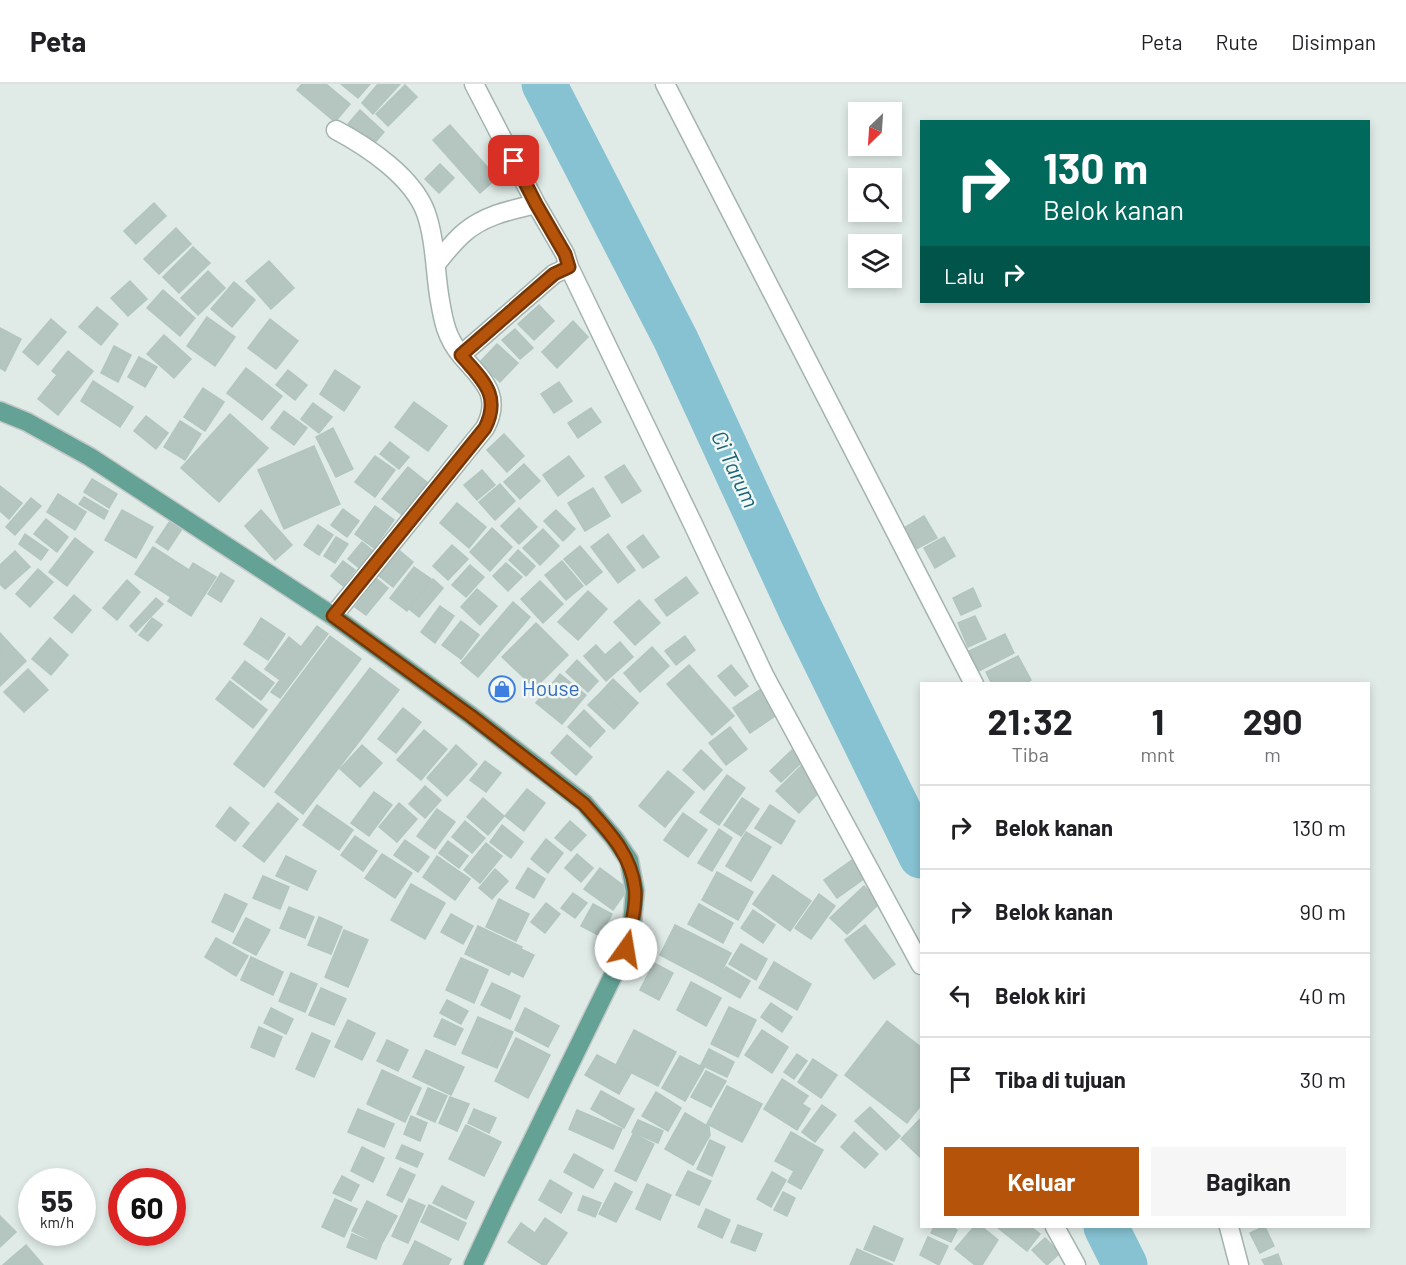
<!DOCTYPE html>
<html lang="id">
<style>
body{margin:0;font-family:Barlow,sans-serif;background:#f6f6f6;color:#202124;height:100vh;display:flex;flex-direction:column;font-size:22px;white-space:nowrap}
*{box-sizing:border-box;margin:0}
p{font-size:20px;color:#757577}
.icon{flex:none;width:33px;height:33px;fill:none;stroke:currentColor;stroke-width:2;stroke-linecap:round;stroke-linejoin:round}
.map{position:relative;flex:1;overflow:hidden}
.details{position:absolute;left:920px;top:598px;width:450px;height:546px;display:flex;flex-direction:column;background:#fff;border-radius:0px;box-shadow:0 3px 9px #0003}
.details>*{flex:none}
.top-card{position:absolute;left:920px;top:36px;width:450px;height:183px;border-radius:0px;box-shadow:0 3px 9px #0003;background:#00695c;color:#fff;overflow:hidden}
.needle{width:39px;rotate:205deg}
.fabs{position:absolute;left:848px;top:18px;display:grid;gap:12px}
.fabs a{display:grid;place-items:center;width:54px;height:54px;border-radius:0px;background:#fff;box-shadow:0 3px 9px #0003;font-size:30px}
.speed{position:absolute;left:18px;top:1084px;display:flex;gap:12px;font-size:30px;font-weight:700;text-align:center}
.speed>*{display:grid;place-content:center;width:78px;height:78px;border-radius:50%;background:#fff;box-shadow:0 3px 9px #0003;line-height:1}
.speed small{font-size:15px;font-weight:400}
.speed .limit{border:9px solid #d22;background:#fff;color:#111}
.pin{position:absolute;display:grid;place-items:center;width:51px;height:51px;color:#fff;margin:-26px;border-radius:12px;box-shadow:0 3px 9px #0006}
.me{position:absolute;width:66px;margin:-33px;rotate:13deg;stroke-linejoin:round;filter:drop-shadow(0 0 4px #0008)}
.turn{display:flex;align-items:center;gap:21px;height:126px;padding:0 24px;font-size:27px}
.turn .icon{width:78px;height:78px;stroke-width:2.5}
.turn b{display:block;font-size:42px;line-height:51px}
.then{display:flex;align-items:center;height:57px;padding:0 24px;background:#0003;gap:12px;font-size:22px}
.eta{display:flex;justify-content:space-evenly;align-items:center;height:102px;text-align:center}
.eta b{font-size:36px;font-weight:700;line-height:42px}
.cta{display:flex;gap:12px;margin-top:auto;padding:12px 24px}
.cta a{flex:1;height:69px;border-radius:0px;background:#b45309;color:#fff;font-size:24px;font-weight:700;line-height:69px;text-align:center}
.cta a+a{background:#f6f6f6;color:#202124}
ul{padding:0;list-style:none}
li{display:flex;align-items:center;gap:18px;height:84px;padding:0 24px;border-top:2px solid #e0e0e0}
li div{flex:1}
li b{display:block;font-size:22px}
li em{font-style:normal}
header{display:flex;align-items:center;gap:36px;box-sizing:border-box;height:84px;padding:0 30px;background:#fff;border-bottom:2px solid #e0e0e0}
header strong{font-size:28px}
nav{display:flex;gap:33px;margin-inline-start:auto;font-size:21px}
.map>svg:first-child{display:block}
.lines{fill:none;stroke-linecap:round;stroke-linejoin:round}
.river{stroke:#86c2d2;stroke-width:45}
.building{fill:#b5c6c0;stroke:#b2c5bf;stroke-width:1.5}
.minor-casing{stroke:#a3b3ae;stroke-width:21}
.major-casing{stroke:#c1c8c7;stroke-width:21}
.minor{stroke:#fff;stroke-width:18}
.major{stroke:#64a296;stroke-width:18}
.route-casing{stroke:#753606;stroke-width:15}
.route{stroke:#b45309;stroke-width:10}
.labels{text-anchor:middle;stroke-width:5;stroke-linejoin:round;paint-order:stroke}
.shop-label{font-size:21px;fill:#366cbe;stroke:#f1f8f5;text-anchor:start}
.water-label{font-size:22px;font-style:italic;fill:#196379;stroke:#f1f8f5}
</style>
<header>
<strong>Peta</strong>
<nav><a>Peta</a><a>Rute</a><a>Disimpan</a></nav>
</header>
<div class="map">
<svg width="1406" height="1181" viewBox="0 0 1406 1181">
<rect width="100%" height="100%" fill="#e0ebe7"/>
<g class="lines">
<!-- river -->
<path class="river" d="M544,0L676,256L802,529L921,772
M1106,1143L1125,1181"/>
</g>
<!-- building -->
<path class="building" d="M302,0H326L350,20L335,38L297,6Z
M341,0H370L358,14Z
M378,0H400L373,30L362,19Z
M405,1L417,13L388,42L376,30Z
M360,26L384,48L372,62L348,40Z
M450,41L497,94L480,109L433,56Z
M440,80L454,94L439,109L425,95Z
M154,119L166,132L136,160L124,147Z
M176,144L191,160L159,190L144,175Z
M193,163L210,179L179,209L163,193Z
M269,177L294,204L271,225L246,197Z
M208,187L225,204L198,231L181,214Z
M130,197L147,215L128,232L111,214Z
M234,198L255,216L232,243L211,225Z
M163,206L195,234L180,252L147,224Z
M539,221L554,237L534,256L518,240Z
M97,223L118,240L101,261L79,243Z
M207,233L235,253L215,282L187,262Z
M51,235L66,248L38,281L23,268Z
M270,235L298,257L276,285L248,264Z
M573,237L588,253L557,284L542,268Z
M0,244L21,255L5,287L0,284Z
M515,245L533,264L520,275L502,256Z
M164,251L191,275L174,294L147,270Z
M497,260L518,279L500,298L479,279Z
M114,262L131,271L118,298L101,289Z
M68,267L93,287L58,331L38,315L57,291L52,287Z
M139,273L157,283L145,303L128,293Z
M246,284L282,312L262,336L227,309Z
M288,286L307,301L295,316L276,301Z
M335,286L360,303L344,327L320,310Z
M93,297L133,323L120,343L81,317Z
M559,298L572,317L554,329L541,310Z
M203,304L224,318L205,347L184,333Z
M414,318L447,342L428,367L395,343Z
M313,319L332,333L319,349L301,335Z
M591,324L601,338L578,354L568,339Z
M284,327L307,344L294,361L271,344Z
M230,330L268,364L219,418L181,384Z
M146,332L168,349L156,365L134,347Z
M180,337L201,350L185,376L164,363Z
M333,344L353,385L336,393L316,353Z
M504,350L524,372L507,388L487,366Z
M390,358L409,373L399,385L380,370Z
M314,362L340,420L284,445L258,386Z
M375,372L395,386L375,413L355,398Z
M569,372L584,392L558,412L543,391Z
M524,380L540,397L520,415L504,398Z
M624,381L641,407L622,419L605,393Z
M408,383L428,399L402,431L382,415Z
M482,386L495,401L477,416L464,401Z
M92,395L117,410L109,424L84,408Z
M500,400L515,417L495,436L479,418Z
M0,402L22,419L9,435L0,427Z
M593,404L610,432L585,447L568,419Z
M58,410L86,428L75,446L47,428Z
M84,413L108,427L104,435L79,420Z
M31,414L41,422L15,451L6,443Z
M457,419L486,443L469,464L440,439Z
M375,422L394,436L374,464L355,450Z
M519,424L537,443L519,460L501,442Z
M343,425L359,437L347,453L331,441Z
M122,426L153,443L136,474L105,456Z
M261,426L292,461L275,476L245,442Z
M556,426L575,445L563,457L544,437Z
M924,432L937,454L916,465L904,444Z
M46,435L68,453L57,468L34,450Z
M170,437L182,445L168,466L156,458Z
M318,441L333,451L319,471L304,461Z
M492,444L512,463L490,487L470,468Z
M543,445L559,462L540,481L523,464Z
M25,450L48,466L41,476L19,460Z
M608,450L635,486L618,499L591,463Z
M643,451L659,473L643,484L627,463Z
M336,453L348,460L335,479L324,472Z
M944,453L955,472L935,484L924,464Z
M75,454L93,468L67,502L49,488Z
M362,458L377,470L363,487L348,475Z
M452,461L468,475L448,496L433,482Z
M580,462L602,488L586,501L564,475Z
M153,463L189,486L193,479L216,493L191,532L168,517L171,513L135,490Z
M518,466L535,482L526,492L509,476Z
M15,467L30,483L5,505L0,500V481Z
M400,467L413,478L393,503L379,492Z
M343,477L355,486L343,502L331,492Z
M562,477L583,502L566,516L545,491Z
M506,479L522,493L508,507L493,492Z
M470,481L484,493L466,513L452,501Z
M414,483L431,495L407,527L390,514Z
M38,485L53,498L30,523L16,510Z
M221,489L234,497L221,518L208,510Z
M686,493L698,509L667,532L655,516Z
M377,495L388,504L366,531L355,523Z
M433,495L443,504L419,533L409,525Z
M127,496L140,508L117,536L103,524Z
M540,497L563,520L543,539L521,515Z
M973,504L981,522L961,531L953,514Z
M477,505L497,522L480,541L461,523Z
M588,507L607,525L578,556L558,538Z
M74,511L91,526L72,549L54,534Z
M156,514L163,520L136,548L130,542Z
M639,516L660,539L635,561L614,538Z
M513,518L530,533L478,593L461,579Z
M440,522L454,532L435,559L421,548Z
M975,532L986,555L968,563L958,539Z
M152,534L162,541L148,557L139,551Z
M261,534L285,550L276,564L252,549Z
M461,537L479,551L461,575L442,561Z
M536,539L568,571L535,604L502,573Z
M317,542L328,550L280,614L271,608L280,596L265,585L289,553L301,563Z
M0,549L11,561L0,571Z
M252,549L276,564L268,576L244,560Z
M1005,550L1014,569L979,587L969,567Z
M330,552L361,575L264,703L234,680Z
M685,552L695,566L676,581L665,567Z
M50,554L68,571L51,591L32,575Z
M620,558L633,573L606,597L584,572L596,561L605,571Z
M11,561L26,577L0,602V571Z
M652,563L669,582L640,608L624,589Z
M1018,572L1031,596L1025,600H992L986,588Z
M577,576L598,597L588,608L566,588Z
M245,577L274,599L261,616L232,594Z
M689,581L734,632L712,651L667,600Z
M731,581L748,602L735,612L718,592Z
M370,584L399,606L303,730L275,708Z
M28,585L48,606L24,628L4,608Z
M560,590L586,611L562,640L536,619Z
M613,595L638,619L627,631L602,607Z
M230,597L267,626L253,644L216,615Z
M761,605L778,630L750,649L733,624Z
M602,607L627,631L614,645L588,621Z
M403,624L421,638L396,669L378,655Z
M584,626L605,647L590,663L568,643Z
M730,643L747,665L726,681L709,659Z
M424,646L447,665L421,696L397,676Z
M567,651L592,673L576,691L551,669Z
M362,661L382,679L360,703L340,685Z
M456,661L477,680L447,712L427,694Z
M701,666L722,686L704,706L683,686Z
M792,666L803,677L781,698L770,687Z
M485,677L501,689L486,708L470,696Z
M801,682L823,704L799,729L776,707Z
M668,687L694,708L665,743L639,722Z
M727,691L745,704L719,741L700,728Z
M425,702L441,716L425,734L409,720Z
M527,705L545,719L524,747L505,732Z
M374,708L392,721L369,752L351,739Z
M483,714L504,732L488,751L467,733Z
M742,714L759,725L741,752L724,741Z
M278,719L298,735L264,778L243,762Z
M399,719L417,735L397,758L379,743Z
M317,721L353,746L339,766L303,741Z
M770,721L795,737L781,760L755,744Z
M230,723L249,739L235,757L216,742Z
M437,725L455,738L435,765L417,752Z
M683,729L707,746L688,773L664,756Z
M465,737L485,754L472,769L452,753Z
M570,737L586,751L571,767L555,754Z
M502,741L523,758L511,774L490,758Z
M719,745L732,754L712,787L698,779Z
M746,748L771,763L751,797L726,782Z
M355,752L377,767L363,787L341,771Z
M546,755L563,769L548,789L531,775Z
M405,756L429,773L418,788L394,771Z
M448,757L468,772L459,784L439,769Z
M486,759L502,772L480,799L464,786Z
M382,770L412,789L395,814L365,794Z
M577,770L593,784L581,798L565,784Z
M286,772L316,787L307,806L276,792Z
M437,772L470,795L455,816L423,793Z
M852,776L865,794L837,814L824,796Z
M528,784L545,795L534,814L516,804Z
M600,784L628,805L613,826L584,805Z
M495,785L508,797L492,815L479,804Z
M717,788L753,808L738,836L702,816Z
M773,791L811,817L790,847L753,820Z
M263,792L289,803L280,825L253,814Z
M411,800L445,819L425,855L391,836Z
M864,802L880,819L847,850L830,834Z
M573,809L587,819L575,834L561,824Z
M225,810L247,820L233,848L212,838Z
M819,810L835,822L811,855L795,844Z
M499,815L529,830L516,857L486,843Z
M546,819L560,830L545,849L531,838Z
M593,820L612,830L600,852L581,842Z
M699,820L733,839L723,859L688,840Z
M289,823L314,833L305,854L280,844Z
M753,826L775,841L763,859L741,844Z
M451,830L473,842L463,860L441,848Z
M319,833L342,843L331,870L308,861Z
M246,834L270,846L256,871L233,859Z
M675,841L731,869L715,900L660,871Z
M865,841L895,880L874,895L845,856Z
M478,842L522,863L521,865L534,871L523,893L511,887L509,891L465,870Z
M344,846L368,856L348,903L325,893Z
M216,854L248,872L236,892L205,873Z
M741,860L767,875L756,896L729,880Z
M251,873L283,888L273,911L241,896Z
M461,874L488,886L474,919L446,906Z
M774,878L811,900L797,926L759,904Z
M654,879L673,889L659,916L640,906Z
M726,883L750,897L740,914L715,900Z
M291,889L317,900L305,928L279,917Z
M691,898L721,914L706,942L677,926Z
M492,899L520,912L510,935L481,921Z
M321,904L346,915L334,941L309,931Z
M447,916L468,927L461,940L440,929Z
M771,919L792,933L782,948L761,933Z
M729,923L756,936L738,973L711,960Z
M271,924L293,935L286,950L264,939Z
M525,924L559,942L548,963L515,946Z
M478,933L501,943L485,979L462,969Z
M442,935L463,945L455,961L434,952Z
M348,936L375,949L362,976L335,963Z
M887,937L921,963V1021L907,1039L845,991Z
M259,943L282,953L274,973L251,963Z
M501,943L513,948L497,984L485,979Z
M634,946L676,968L658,1002L616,981Z
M762,946L788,963L772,989L745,971Z
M312,949L330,957L314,993L296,985Z
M516,954L550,971L528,1014L495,997Z
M387,956L408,966L398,987L377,977Z
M709,965L734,978L727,993L701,981Z
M426,966L464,983L451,1011L413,993Z
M797,970L807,977L794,995L784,988Z
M597,971L631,989L619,1010L585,991Z
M680,972L704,984L685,1017L662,1004Z
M813,975L837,991L821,1014L798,998Z
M382,986L421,1004L405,1038L367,1020Z
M706,987L726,997L711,1023L691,1013Z
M782,995L808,1012L802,1020L810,1025L797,1046L764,1025Z
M727,1002L762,1020L742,1058L707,1040Z
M428,1004L447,1012L435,1038L417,1030Z
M601,1007L634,1025L624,1044L591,1025Z
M656,1008L681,1024L668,1047L642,1032Z
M450,1013L469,1020L457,1047L439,1039Z
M822,1021L836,1031L815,1058L802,1048Z
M870,1023L900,1052L886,1066L855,1037Z
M358,1025L394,1040L384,1063L348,1048Z
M474,1025L496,1034L489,1049L468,1039Z
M577,1026L622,1045L613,1065L569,1045Z
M685,1029L709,1043L710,1051L693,1081L665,1065Z
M411,1032L427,1039L420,1057L404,1050Z
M921,1034V1074L901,1055Z
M638,1036L663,1047L658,1059L632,1048Z
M466,1041L501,1058L484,1092L449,1075Z
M791,1048L823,1066L801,1105L788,1098L794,1087L775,1077Z
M854,1048L878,1070L865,1084L841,1063Z
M633,1050L654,1060L636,1097L615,1087Z
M710,1056L725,1063L712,1092L697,1085Z
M402,1061L423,1070L417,1083L396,1074Z
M362,1063L384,1074L373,1098L351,1087Z
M574,1070L603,1086L593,1104L564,1088Z
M400,1084L415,1091L402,1118L387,1111Z
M688,1087L711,1097L699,1121L676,1111Z
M772,1088L786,1096L771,1123L757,1115Z
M342,1092L359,1101L351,1117L333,1109Z
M550,1096L572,1109L561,1129L539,1116Z
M615,1099L632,1108L616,1138L599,1130Z
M647,1100L671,1111L660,1136L636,1125Z
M442,1102L474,1118L466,1135L433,1119Z
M783,1108L795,1114L787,1132L774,1126Z
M583,1112L601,1119L595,1133L578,1126Z
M335,1115L357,1125L344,1153L322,1143Z
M409,1115L425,1122L408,1159L392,1152Z
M367,1117L397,1132L381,1161L352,1147Z
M429,1121L466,1139L458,1156L421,1138Z
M706,1125L730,1136L722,1154L698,1143Z
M0,1132L16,1148L0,1163Z
M545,1134L567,1149L546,1181H543L508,1158L521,1139L535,1149Z
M738,1141L762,1150L755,1167L731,1158Z
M874,1142L903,1155L894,1177L864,1165Z
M934,1143H951L957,1146L951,1158L931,1149Z
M974,1143H982L998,1156L982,1181H975L955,1165Z
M997,1143H1031L1040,1150L1027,1167Z
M1263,1143H1265L1274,1162L1260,1169L1250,1149Z
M352,1150L381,1162L376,1175L347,1163Z
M928,1153L948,1162L939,1181L920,1171Z
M1045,1154L1060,1169L1047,1181L1032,1166Z
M415,1157L451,1175L448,1181H403Z
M26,1161L43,1181H3Z
M857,1165L893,1181H850Z
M1278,1170L1282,1181H1265L1262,1176Z"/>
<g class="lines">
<!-- minor casing -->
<g class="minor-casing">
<path id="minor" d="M474,0L536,120L565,170L569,183
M665,0L974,600
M336,46C368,63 413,93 426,129C435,155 435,184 439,211C443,234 445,252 461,271
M436,180C445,169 454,157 465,148C485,131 511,126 536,120
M333,532L485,344C503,310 481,295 461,271L554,190L569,183L693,440L764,591L921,881
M1055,1143L1076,1181
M1229,1143L1239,1181"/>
</g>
<!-- major casing -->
<g class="major-casing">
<path id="major" d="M0,327L27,338L90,373L333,532L470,631L584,719L614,754L629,776L635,807L632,840L626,865L502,1119L473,1181"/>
</g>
<!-- minor -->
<use href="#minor" class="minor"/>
<!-- major -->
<use href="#major" class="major"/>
</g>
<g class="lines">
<!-- route casing -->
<g class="route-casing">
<path id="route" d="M514,77L536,120L565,170L569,183L554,190L461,271C481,295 502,310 485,344L333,532L471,632L584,720C607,746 631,769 635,805C637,821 630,849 626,865"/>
</g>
<!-- route -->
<use href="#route" class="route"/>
</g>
<!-- icons -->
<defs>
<g id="shop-ring" transform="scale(1.35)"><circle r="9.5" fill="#f1f8f5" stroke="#3f7fe0" stroke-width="1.5"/><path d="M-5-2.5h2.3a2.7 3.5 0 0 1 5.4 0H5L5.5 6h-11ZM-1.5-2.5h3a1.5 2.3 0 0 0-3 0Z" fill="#3f7fe0"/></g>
</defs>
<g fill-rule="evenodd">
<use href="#shop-ring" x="502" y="605"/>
</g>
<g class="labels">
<!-- shop labels -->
<g class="shop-label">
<text x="522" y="612">House</text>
</g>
<!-- water labels -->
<g class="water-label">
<text transform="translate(735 385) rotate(65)" y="8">Ci Tarum</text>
</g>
</g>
</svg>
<div class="fabs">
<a><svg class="needle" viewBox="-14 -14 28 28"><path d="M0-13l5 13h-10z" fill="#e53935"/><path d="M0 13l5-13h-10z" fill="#757577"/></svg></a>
<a><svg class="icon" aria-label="search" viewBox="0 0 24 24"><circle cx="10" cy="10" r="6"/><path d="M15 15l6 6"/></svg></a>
<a><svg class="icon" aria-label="layers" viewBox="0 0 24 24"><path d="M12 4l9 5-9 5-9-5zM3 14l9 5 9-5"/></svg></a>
</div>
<div class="speed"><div>55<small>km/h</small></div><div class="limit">60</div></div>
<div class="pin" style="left:514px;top:77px;background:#d93025"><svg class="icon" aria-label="arrive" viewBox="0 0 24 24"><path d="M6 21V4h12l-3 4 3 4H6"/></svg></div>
<svg class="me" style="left:626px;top:865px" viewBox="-20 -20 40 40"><circle r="19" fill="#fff"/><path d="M0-13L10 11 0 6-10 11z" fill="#b45309"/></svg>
<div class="top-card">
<div class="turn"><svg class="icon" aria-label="right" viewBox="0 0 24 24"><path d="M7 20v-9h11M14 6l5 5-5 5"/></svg><div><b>130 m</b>Belok kanan</div></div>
<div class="then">Lalu<svg class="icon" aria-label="right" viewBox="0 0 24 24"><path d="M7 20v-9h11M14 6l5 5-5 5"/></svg></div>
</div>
<section class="details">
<div class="eta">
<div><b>21:32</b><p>Tiba</p></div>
<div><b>1</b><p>mnt</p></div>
<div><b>290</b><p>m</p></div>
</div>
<ul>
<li><svg class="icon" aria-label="right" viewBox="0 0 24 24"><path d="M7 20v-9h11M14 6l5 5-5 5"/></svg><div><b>Belok kanan</b></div><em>130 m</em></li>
<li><svg class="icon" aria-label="right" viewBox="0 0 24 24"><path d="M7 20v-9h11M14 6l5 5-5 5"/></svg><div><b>Belok kanan</b></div><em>90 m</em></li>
<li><svg class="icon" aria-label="left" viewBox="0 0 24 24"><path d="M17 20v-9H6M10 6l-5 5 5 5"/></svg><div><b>Belok kiri</b></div><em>40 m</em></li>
<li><svg class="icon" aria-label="arrive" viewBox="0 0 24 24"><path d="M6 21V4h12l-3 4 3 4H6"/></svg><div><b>Tiba di tujuan</b></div><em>30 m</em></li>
</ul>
<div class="cta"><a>Keluar</a><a>Bagikan</a></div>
</section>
</div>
